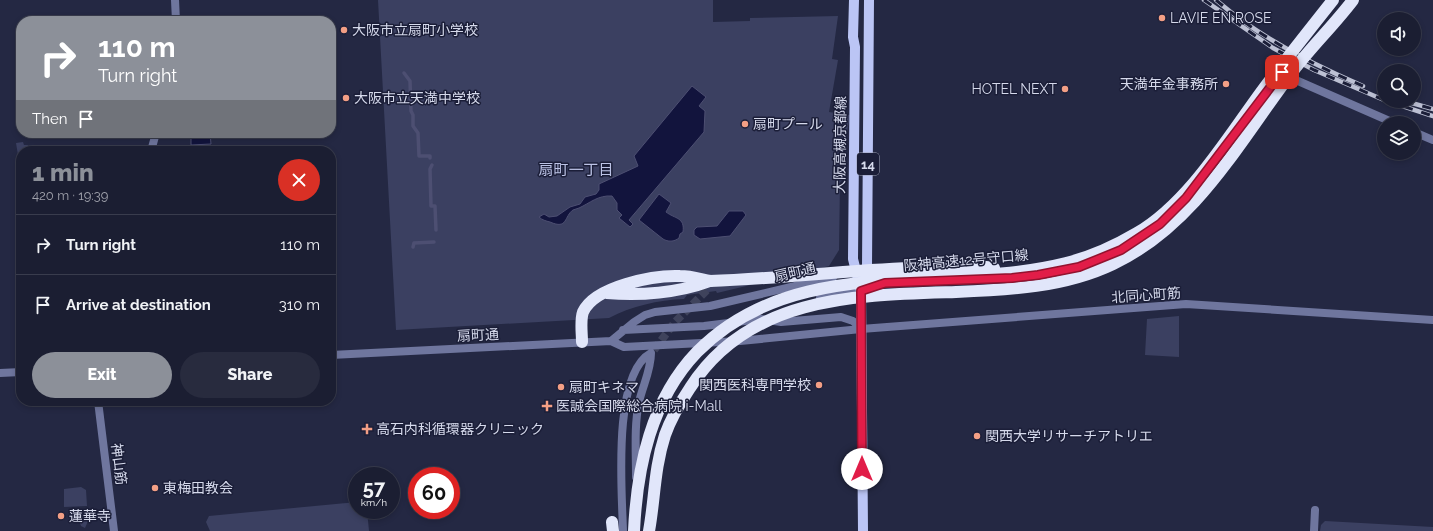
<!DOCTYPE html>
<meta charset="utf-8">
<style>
body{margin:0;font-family:Raleway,"Noto Sans JP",sans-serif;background:#282b3e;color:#f1f3f6;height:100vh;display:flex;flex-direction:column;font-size:15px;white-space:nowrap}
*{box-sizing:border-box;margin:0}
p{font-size:13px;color:#a0a2ac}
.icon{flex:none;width:22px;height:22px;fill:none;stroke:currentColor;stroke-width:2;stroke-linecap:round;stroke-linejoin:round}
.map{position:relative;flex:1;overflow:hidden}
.details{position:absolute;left:16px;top:146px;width:320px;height:260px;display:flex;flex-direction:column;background:#1b1e32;border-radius:16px;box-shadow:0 2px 6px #0003,0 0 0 1px #393c4d}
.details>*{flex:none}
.hud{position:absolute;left:16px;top:16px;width:320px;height:122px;border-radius:16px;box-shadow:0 2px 6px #0003,0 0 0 1px #393c4d;background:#8c9099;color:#fff;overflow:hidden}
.tools{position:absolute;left:1377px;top:12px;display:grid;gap:8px}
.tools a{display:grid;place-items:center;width:44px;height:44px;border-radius:50%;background:#1b1e32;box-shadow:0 2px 6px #0003,0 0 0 1px #393c4d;font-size:20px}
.speed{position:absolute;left:348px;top:467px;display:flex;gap:8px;font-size:20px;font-weight:700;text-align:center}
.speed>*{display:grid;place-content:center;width:52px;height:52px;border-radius:50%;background:#1b1e32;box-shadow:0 2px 6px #0003,0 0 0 1px #393c4d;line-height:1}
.speed small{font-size:10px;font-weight:400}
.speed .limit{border:6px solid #d22;background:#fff;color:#111}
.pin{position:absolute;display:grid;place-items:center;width:34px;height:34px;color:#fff;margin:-17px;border-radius:8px;box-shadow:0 2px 6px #0006}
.me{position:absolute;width:44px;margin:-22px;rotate:0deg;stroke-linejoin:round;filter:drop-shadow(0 0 3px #0008)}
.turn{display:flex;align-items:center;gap:14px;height:84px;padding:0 16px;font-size:18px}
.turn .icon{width:52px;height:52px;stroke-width:2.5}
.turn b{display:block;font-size:28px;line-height:34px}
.then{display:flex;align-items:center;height:38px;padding:0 16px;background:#0003;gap:8px;font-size:15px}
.round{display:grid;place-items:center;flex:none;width:42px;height:42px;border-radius:21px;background:#282b3e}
.summary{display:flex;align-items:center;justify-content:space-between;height:68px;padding:0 16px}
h1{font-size:24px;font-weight:800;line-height:30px;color:#8c9099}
.primary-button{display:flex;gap:8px;margin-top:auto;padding:8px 16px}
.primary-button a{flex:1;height:46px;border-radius:24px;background:#8c9099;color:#fff;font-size:16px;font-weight:800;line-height:46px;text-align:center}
.primary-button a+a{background:#282b3e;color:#f1f3f6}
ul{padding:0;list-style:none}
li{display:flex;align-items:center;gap:12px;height:60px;padding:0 16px;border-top:1px solid #393c4d}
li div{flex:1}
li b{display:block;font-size:15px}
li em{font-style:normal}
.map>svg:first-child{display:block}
.green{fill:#3b4061}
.water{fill:#12143d;stroke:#4d4f72}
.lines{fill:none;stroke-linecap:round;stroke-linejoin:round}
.stream{stroke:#4d4f72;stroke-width:3.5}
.tertiary-tunnel{stroke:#3f435c;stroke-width:8;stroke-dasharray:8 4;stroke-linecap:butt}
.tertiary{stroke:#6f769e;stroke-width:8}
.primary{stroke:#bbc5f5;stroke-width:10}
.motorway{stroke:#e1e6fa;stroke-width:12}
.rail-casing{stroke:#bcc0d3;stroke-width:4.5}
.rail{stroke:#1b1e38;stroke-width:3;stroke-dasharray:9;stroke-linecap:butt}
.motorway-bridge{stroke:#e1e6fa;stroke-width:12}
.route-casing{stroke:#92132f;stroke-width:10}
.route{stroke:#e11d48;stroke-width:7}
.poi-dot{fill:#f39f85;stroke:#1b1e38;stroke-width:1.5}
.labels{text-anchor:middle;stroke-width:3;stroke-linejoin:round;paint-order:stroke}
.shield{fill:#1b1e38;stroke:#9ea2b6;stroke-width:1}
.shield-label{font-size:13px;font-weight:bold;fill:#d6daec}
.poi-label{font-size:14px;fill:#d6daec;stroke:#1b1e38;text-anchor:start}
.street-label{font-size:14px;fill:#d6daec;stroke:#1b1e38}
.neighbourhood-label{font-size:15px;fill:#bcc3e6;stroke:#1b1e38}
</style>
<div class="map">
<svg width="1433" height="531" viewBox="0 0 1433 531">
<rect width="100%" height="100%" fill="#242843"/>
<!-- green -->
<path class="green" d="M378,0H713V22L750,21V18L838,16L832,59L838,60L829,112L850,115L843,156L839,169L845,178L840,182L839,250L829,266L717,293L716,291L687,295L684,299C658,300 632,306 609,318L396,330Z
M23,142L24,145H28L29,151H21V155H18L16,143Z
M1179,316V357L1145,355L1147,319Z
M81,487L86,490L87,506L64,507V489Z
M357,502V510H367L369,531H210L206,522L209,516Z
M85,510L88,521L85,528L81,526L79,520L82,511Z
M1325,521L1433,527V531H1320L1321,525Z"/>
<!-- water -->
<path class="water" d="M692,86L706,97L699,106L705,111L704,132L629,220L633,224L630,227L619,218L622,215L617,210V203L612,196C598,195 590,203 579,208C577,209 575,209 573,210C564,216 568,230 550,222C546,221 542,220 539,217L544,214L549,217L557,216L570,207L580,204L585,197L596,194L599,190V184L638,166L634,156Z
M191,133H210L211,144L191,145Z
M659,194L671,203L666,212C675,219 685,217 683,232L680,234L679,238C674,242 668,242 663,239L639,220Z
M729,211H743L746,215L730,236L700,239L694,235V230L697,227L717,226Z"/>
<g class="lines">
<!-- stream -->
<path class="stream" d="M404,73L410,81L411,111L413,115V126L418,133L419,156H430V158
M432,165L430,169L431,206H435L436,230
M413,247L414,243L434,242"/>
<!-- tertiary-tunnel -->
<path class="tertiary-tunnel" d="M654,350L675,322L707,290"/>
<!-- tertiary -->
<path class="tertiary" d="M175,0L176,21
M1298,81L1394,123
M1414,132L1433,140
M151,151L156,133
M998,279C1058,277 1117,260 1163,221
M820,298L861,291L879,285
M623,330L704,326L761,319L781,322L841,317L853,321L861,329
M611,341L624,347L740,341L861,329L1186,304L1433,320
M331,355L611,341L634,322L645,315L655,312L710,306L833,277
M0,373L21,372
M98,401L114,531
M623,531C622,492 612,374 651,353C651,370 643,385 639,402C634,426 636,452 636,477
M1314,531L1315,510"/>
<!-- primary -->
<path class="primary" d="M854,0L853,37L855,47L853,259L861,291L863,531
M865,277L867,267L869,0"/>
<!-- motorway -->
<path class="motorway" d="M607,293C640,296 678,293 710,281
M582,342C582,333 580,320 583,312C595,286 654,275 680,276C691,276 700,279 710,281
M612,522L613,531"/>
<!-- rail casing -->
<g class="rail-casing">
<path id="rail" d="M1204,0L1273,48L1314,70L1384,100
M1216,0C1259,37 1311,64 1363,86
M1387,101L1433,116
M1405,101L1433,109"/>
</g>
<!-- rail -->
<use href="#rail" class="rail"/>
<!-- motorway-bridge -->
<path class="motorway-bridge" d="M710,281C778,279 845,270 912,268C939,266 967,264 994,268
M634,531C637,467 651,400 697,352C796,252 942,294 1066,263C1091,257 1115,246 1137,233C1189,203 1229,135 1264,88C1287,58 1310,29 1333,0
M649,531C655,498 654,469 665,435C671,418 680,403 690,388C749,295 859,295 956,292C1009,290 1065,287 1113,264C1196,225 1240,140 1293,71C1312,46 1334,25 1353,0"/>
</g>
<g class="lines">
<!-- route casing -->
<g class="route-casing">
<path id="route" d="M862,469L861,291L885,283L1012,278L1038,275L1079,267L1121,250L1160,224L1186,198L1282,72"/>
</g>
<!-- route -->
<use href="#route" class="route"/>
</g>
<!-- markers -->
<g class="poi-dot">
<circle cx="1162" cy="18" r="4"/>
<circle cx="344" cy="30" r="4"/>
<circle cx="1226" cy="84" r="4"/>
<circle cx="1065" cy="89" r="4"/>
<circle cx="346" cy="98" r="4"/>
<circle cx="745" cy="124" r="4"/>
<circle cx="819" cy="385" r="4"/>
<circle cx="561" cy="387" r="4"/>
<path d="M545 400h4v4h4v4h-4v4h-4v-4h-4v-4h4z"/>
<path d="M365 423h4v4h4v4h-4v4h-4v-4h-4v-4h4z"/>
<circle cx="977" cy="436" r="4"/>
<circle cx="155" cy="488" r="4"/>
<circle cx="61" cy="516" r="4"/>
</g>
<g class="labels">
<!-- shield labels -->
<rect class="shield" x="857" y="153" width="22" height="22" rx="3"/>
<g class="shield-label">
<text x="868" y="169">14</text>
</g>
<!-- poi labels -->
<g class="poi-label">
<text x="1170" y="23">LAVIE EN ROSE</text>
<text x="352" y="35">大阪市立扇町小学校</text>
<text x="1218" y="89" text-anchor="end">天満年金事務所</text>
<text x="1057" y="94" text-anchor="end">HOTEL NEXT</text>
<text x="354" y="103">大阪市立天満中学校</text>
<text x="753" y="129">扇町プール</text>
<text x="811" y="390" text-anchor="end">関西医科専門学校</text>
<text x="569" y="392">扇町キネマ</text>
<text x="556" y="411">医誠会国際総合病院 i-Mall</text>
<text x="376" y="434">高石内科循環器クリニック</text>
<text x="985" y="441">関西大学リサーチアトリエ</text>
<text x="163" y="493">東梅田教会</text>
<text x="69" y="521">蓮華寺</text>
</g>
<!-- street labels -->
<g class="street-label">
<text transform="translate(840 145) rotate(-89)" y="5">大阪高槻京都線</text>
<text transform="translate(966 260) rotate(-5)" y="5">阪神高速12号守口線</text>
<text transform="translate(795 272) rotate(-13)" y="5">扇町通</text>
<text transform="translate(1146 295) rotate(-4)" y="5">北同心町筋</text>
<text transform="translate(478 335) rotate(-3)" y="5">扇町通</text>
<text transform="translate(119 464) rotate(83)" y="5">神山筋</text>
</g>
<!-- neighbourhood labels -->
<g class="neighbourhood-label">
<text x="576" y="175">扇町一丁目</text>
</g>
</g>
</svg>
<div class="tools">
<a><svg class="icon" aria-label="sound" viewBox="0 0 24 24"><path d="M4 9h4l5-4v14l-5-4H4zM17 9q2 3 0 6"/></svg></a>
<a><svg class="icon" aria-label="search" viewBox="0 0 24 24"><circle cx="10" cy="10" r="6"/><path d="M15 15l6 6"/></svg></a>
<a><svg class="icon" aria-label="layers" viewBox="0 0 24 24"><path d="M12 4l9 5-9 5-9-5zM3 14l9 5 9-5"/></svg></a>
</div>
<div class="speed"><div>57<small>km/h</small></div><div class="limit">60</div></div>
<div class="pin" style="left:1282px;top:72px;background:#d93025"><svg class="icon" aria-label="arrive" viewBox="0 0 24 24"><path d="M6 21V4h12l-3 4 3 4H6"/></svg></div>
<svg class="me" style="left:862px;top:469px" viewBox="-20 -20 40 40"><circle r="19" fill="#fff"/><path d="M0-13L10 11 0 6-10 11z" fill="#e11d48"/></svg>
<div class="hud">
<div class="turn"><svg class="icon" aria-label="right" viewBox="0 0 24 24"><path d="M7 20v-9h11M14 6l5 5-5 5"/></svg><div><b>110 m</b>Turn right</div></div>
<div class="then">Then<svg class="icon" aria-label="arrive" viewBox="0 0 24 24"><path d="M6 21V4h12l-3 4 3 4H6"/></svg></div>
</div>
<section class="details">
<div class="summary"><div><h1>1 min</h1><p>420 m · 19:39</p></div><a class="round" style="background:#d93025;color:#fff"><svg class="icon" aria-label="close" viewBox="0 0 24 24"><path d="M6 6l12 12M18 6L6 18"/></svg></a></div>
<ul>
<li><svg class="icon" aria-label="right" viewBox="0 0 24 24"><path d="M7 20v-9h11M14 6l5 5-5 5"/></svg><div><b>Turn right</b></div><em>110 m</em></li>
<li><svg class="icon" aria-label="arrive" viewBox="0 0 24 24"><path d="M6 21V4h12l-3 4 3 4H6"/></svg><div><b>Arrive at destination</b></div><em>310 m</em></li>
</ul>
<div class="primary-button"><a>Exit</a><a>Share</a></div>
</section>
</div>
